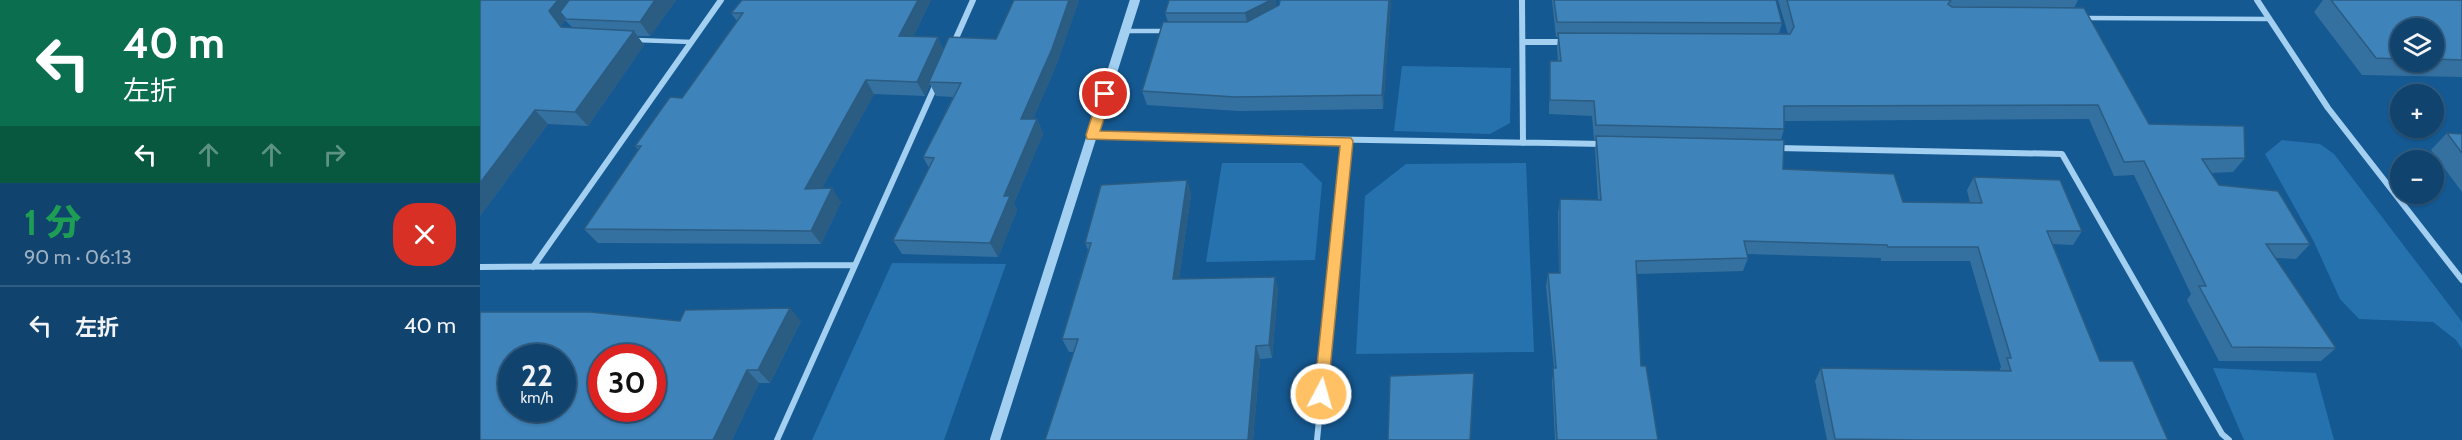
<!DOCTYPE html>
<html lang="ja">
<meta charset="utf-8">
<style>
body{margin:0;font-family:Cabin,"Noto Sans JP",sans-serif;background:#1e4e76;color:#f1f3f6;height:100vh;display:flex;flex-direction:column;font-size:22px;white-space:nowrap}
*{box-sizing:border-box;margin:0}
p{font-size:20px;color:#9cb0c2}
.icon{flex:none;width:33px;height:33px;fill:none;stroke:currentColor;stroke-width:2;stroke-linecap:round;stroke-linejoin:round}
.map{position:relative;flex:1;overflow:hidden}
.drawer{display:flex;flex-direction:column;background:#10436e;width:480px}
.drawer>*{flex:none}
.banner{background:#0b6e4f;color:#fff;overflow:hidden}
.tools{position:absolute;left:1910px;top:18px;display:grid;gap:12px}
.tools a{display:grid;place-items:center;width:54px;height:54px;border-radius:50%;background:#10436e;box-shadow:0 2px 4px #0004,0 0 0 2px #305c81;font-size:30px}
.speed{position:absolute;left:18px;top:344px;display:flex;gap:12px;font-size:30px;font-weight:700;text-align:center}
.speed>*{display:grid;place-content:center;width:78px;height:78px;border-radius:50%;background:#10436e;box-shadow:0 2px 4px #0004,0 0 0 2px #305c81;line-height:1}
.speed small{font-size:15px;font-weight:400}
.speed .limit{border:9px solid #d22;background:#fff;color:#111}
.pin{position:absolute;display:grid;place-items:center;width:51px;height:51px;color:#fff;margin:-26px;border:3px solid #fff;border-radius:50%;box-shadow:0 2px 6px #0007}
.me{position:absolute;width:66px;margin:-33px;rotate:6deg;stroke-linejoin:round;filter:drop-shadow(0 0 4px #0008)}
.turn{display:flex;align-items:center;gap:21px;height:126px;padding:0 24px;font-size:27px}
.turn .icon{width:78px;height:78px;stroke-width:2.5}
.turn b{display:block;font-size:42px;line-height:51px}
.lanes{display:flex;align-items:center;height:57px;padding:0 24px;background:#0003;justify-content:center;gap:30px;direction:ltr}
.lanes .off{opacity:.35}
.round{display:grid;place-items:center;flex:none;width:63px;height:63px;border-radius:24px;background:#1e4e76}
.headline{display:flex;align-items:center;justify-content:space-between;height:102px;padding:0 24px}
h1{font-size:36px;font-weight:800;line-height:45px;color:#1e9e55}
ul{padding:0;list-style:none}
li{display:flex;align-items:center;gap:18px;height:78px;padding:0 24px;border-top:2px solid #305c81}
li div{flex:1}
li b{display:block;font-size:22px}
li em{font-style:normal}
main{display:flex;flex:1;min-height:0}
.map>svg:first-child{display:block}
.green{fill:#2572af}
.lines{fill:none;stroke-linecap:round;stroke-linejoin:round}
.service{stroke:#a3cff1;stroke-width:4.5}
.minor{stroke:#a3cff1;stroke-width:6}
.tertiary{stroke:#a3cff1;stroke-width:10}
.wall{fill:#3571a0;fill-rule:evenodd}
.shaded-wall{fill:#2b5c82}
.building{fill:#3e83ba;stroke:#2b5c82;stroke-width:1.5;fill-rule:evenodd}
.route{fill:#ffc163;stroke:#a67d40;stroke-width:1.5}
</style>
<main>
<section class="drawer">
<div class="banner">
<div class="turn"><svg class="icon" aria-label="left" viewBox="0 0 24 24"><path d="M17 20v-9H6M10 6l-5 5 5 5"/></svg><div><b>40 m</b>左折</div></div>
<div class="lanes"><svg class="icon" aria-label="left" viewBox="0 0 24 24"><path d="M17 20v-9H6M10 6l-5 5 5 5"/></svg><svg class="icon off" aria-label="ahead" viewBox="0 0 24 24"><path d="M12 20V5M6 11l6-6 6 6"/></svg><svg class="icon off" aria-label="ahead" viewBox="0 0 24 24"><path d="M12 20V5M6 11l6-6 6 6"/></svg><svg class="icon off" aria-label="right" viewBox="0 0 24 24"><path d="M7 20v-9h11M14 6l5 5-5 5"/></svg></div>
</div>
<div class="headline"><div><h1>1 分</h1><p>90 m · 06:13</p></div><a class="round" style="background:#d93025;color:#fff"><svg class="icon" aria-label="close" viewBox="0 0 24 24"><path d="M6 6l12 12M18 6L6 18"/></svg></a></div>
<ul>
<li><svg class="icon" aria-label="left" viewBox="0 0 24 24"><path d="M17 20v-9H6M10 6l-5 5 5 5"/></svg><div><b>左折</b></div><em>40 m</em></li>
</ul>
</section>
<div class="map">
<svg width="1982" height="440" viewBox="0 0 1982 440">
<rect width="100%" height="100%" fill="#155992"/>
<!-- green -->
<path class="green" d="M922,66L1031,68L1030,123L1010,134L914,131Z
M1802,140L1840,144L1854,154L1982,322V349L1976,340L1953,322L1879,319L1860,299L1834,242L1785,154Z
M742,163H822L842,183L835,260L726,262Z
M1046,163L1054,352L876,354L885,196L926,164Z
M412,263L526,264L464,440H332Z
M1733,368L1836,373L1854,440H1764Z"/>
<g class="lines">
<!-- service -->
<path class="service" d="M1604,18L1789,19
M645,31H684
M155,40L212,42"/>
<!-- minor -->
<path class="minor" d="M1042,0L1043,143
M1777,0L1848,108L1982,280
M1044,42H1085
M473,45L493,0
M612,135L1123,144
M1295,148L1582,154L1742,434L1749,440
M0,267L375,265
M53,267L241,0
M297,440L456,84
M837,440L867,141"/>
<!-- tertiary -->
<path class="tertiary" d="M515,440L655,0"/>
</g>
<!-- wall -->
<path class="wall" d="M0,0H196L170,36H157L164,45L108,126L68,124L0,216ZM85,20L92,27H82L81,26Z
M262,0H451L433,37H458L463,50L516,39L534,0H599L577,63L553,119H557L563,134L534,203L537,210L518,257L422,254L413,240L449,168L443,157L473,97L456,96L450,84L445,96L394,94L342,188L361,202L341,244L118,243L104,229L159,150L155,146L202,98L257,21L251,13Z
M689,0H796L795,7L911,0L903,109L759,111L667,105L662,91L688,22L685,13Z
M1072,0H1296L1302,23L1299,33L1308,34L1298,0H1598L1594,8L1669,124L1765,158L1753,172L1731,173L1739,185L1830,244L1816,259L1796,258L1856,348L1841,361H1739L1707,300L1711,294L1654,175L1634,176L1609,119L1304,121V129L1301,140L1303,169L1423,202L1490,203L1487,190L1494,177L1602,231L1593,245L1573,244L1620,361L1688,440H1347L1335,381L1341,368L1519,371L1521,367L1490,261H1401V258L1267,254L1268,258L1263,271L1156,274L1161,366L1178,440H1075L1072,381L1074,368L1066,286L1068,273H1079L1078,213L1080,199L1118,200L1115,150L1116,140H1114L1112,116L1069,114L1070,61H1078L1077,47L1078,37H1076Z
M1843,0H1982V77L1882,75L1834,12ZM1920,28H1953V62H1920Z
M1967,133L1982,134V192L1951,150Z
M707,180L711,194L699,279L795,277L798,290L792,358L780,359L773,440H565L594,352H589L582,339L608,250L605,243Z
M321,321L290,383H279L252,440H0Z"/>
<!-- shaded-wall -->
<path class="shaded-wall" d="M78,0H101L80,12L85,20L81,26L93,41L69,11Z
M175,0H196L170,36L160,22Z
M438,0H451L426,51L419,36Z
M589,0H599L577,63L547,133L541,119Z
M791,0H796L793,15L768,27L765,13Z
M909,0H911L903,109L902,95Z
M154,31L164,45L108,126L95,112Z
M458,37L464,51L449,82L450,84L445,96L437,82Z
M386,80L394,94L334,203L325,189Z
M55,110L68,124L0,216V183Z
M557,119L563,134L534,203L537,210L518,257L510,243L524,196Z
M707,180L711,194L697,293L693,279Z
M352,188L361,202L341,244L331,231Z
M795,277L798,290L792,358L789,345Z
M310,308L321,321L290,383L278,370Z
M776,346L780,359L773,440H768Z
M267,370L279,383L252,440H233Z
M994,373L991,440H990Z"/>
<!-- building -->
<path class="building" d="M0,0H78L69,11L81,27L154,31L95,112L55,110L0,183Z
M89,0H175L160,22L86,19L80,12Z
M262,0H438L419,36L458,37L437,82L386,80L325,189L352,188L331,231L104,229L161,146H155L190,97L202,98L263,13H251Z
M534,0H589L572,49L541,119H557L524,196H530L510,243L413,240L454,158L443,157L481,83L449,82L469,37L516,39Z
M689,0H791L765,13H685Z
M800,0H909L902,95L755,97L662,91L683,22H767L799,5Z
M1074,0H1296L1302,23L1077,22Z
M1307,0H1471L1468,4L1472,7L1604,8L1669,124L1764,126L1765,158L1722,159L1739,185L1798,191L1830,244H1786L1856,348L1752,347L1719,286H1726L1664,161L1644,162L1618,105L1304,106V129L1116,125L1114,101L1070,100V61H1081L1078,33L1310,34L1314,27Z
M1851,0H1982V60L1953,59V28H1920V59L1896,58Z
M1967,133L1982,134V153Z
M1116,136L1304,140L1303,169L1414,174L1423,202L1502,203L1494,177L1580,180L1602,231H1567L1620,361H1653L1688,440H1437L1355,439L1341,368L1531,371L1527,358H1531L1498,247H1408L1407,245L1264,241L1268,258L1156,261L1161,366H1166L1178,440H1077L1073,368H1076L1068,273H1080V199L1121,200Z
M707,180L693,279L795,277L789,345L776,346L768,440H565L598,339H582L611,243H605L621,185Z
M310,308L278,370H267L233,440H0V312H110L200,321L205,310ZM32,357H82V408H32ZM122,357H172V408H122Z
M994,373L990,440H908L910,376Z"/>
<!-- route -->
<path class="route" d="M625,89L632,94L620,131L871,138L873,141L847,399L841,401L834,394L860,146L607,139L606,135L619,94Z"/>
</svg>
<div class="tools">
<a><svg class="icon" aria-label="layers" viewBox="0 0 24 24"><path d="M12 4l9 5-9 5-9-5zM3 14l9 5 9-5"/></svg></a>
<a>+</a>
<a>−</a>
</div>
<div class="speed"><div>22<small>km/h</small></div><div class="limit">30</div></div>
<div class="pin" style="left:625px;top:94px;background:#d93025"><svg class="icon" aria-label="arrive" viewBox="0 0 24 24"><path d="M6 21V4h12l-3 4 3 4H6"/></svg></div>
<svg class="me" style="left:841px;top:394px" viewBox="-20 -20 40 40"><circle r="17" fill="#ffc163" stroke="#fff" stroke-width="3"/><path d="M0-11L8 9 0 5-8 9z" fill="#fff"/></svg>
</div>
</main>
